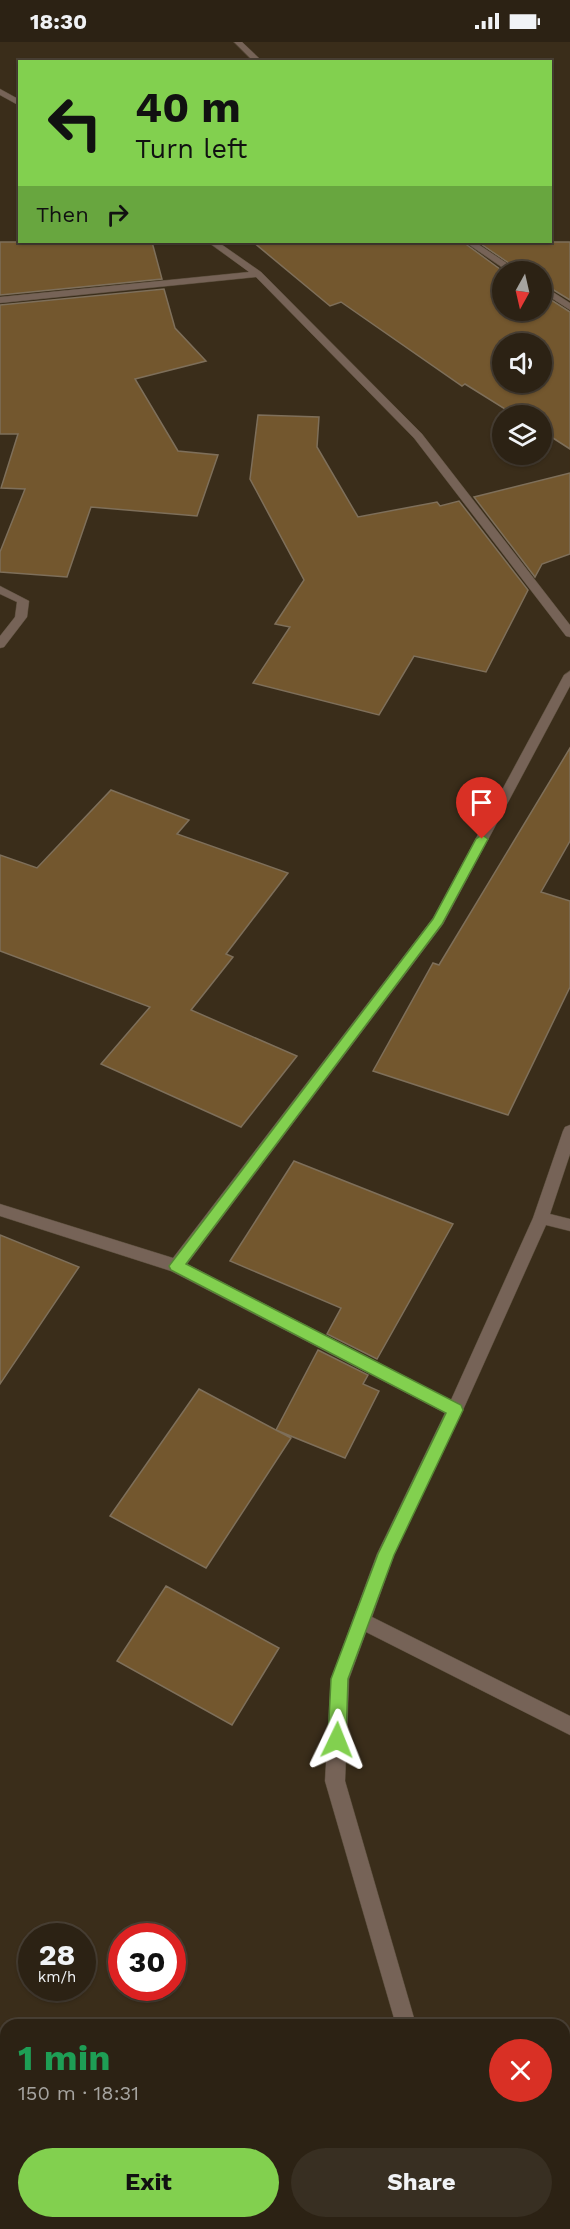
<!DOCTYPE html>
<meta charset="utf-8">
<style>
body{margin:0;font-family:"Work Sans",sans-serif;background:#382f22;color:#f1f3f6;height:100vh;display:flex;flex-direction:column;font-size:22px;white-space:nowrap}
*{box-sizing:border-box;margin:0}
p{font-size:20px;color:#a6a4a0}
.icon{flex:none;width:33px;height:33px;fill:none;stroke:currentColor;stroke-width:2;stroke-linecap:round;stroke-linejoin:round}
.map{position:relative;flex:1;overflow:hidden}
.panel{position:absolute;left:0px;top:1977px;width:570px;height:210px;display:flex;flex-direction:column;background:#2c2214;border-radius:18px 18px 0 0;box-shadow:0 2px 4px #0004,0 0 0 2px #483f34}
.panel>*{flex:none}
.guide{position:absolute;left:18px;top:18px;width:534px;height:183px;border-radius:0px;box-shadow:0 2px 4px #0004,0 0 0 2px #483f34;background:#82d04f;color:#111;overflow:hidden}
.needle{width:39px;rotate:188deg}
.controls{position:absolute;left:492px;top:219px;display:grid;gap:12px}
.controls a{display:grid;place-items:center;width:60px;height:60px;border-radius:50%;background:#2c2214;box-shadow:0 2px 4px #0004,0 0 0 2px #483f34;font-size:30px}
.speed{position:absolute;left:18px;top:1881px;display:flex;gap:12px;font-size:30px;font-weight:700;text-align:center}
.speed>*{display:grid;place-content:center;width:78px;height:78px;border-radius:50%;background:#2c2214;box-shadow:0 2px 4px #0004,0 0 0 2px #483f34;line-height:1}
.speed small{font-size:15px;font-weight:400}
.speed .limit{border:9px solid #d22;background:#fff;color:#111}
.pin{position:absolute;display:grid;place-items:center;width:51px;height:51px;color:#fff;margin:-62px -26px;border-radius:50% 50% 50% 0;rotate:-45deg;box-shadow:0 0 6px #0007}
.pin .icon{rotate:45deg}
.me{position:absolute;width:66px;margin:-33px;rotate:2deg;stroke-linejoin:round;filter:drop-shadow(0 0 4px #0008)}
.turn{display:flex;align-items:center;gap:21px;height:126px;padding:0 18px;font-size:27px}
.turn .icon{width:78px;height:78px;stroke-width:2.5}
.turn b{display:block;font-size:42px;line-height:51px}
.then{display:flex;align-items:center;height:57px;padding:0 18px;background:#0003;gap:12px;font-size:22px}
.round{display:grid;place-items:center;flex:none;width:63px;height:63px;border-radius:32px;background:#382f22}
.head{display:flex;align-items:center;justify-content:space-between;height:102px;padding:0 18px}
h1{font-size:36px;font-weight:700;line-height:45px;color:#1e9e55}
.action{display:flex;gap:12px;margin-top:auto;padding:12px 18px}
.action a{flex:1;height:69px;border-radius:36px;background:#82d04f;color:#111;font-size:24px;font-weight:700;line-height:69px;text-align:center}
.action a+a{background:#382f22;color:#f1f3f6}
.status{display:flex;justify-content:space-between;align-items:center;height:42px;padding:0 30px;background:#2c2214;direction:ltr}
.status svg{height:16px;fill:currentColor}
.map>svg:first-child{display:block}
.building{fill:#73572e;stroke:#7e6f5a;stroke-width:1.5;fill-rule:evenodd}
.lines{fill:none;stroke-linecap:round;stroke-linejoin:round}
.street-casing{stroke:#574b39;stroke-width:1}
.street{fill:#766357;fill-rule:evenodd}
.route{fill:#82d04f;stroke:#548733;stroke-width:1.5}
</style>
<div class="status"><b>18:30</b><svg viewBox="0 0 49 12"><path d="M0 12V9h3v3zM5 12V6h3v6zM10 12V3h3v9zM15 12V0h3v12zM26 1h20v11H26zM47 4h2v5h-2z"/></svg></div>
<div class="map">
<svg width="570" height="2187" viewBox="0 0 570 2187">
<rect width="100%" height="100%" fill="#3a2d1a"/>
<!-- building -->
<path class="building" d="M0,200H152L162,237L0,253Z
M253,200H463L504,230L502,268H542V252L570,270V407L542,389V374H516L465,342L462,344L341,260L330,264ZM502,302H542V340H502Z
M478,200H570V258L542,241V230H522Z
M164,247L175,286L206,319L135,337L178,409L218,413L197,474L91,465L67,535L0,530V510L25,447L1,446L18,392H0V263Z
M258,373L319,375L317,405L358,475L437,460L440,464L459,459L528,548L486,630L414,614L379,673L253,641L290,585L275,582L304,538L250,437Z
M570,431V512L542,522L535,535L474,455Z
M570,706V799L541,850L570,859V945L508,1073L373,1029L433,921L439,923Z
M111,748L189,778L177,792L288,831L226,912L233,915L191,968L297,1014L241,1085L101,1022L150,965L0,909V813L37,826Z
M294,1119L453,1182L377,1317L327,1292L341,1266L230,1219Z
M0,1193L79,1225L0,1342Z
M318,1308L368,1333L363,1342L379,1349L345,1416L276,1388Z
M199,1347L291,1396L206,1526L110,1474Z
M166,1544L279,1606L232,1683L117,1619Z"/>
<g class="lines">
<!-- street casing -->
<g class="street-casing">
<path id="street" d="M234,0H242L263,20H254Z
M0,47L20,58V64L0,53Z
M208,200H218L261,230L422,392L570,583V595L566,594L414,396L256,235L0,261V255L249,230Z
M465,200H475L520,230H509Z
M542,243L570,261V268L542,250Z
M0,544L29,559L27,575L4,605L0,606V594L15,575L17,560L0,552Z
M570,629V644L443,882L187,1222L451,1358L533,1176L563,1089L565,1085L570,1083V1112L550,1172L570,1177V1189L546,1183L463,1368L394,1513L372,1575L570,1674V1693L366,1590L349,1637L345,1739L416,1983H396L325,1739L331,1637L377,1512L445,1371L171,1229L0,1174V1162L173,1216L433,876L564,633Z
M456,2181H478L480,2187H458Z"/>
</g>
<!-- street -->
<use href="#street" class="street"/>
</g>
<!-- route -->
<path class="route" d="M482,793L488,797L442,882L186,1222L461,1363L463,1368L394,1513L348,1637L346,1698L343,1704L337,1707L331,1704L328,1698L331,1637L378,1512L446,1371L171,1228L169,1224L433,877L476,797Z"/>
</svg>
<div class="controls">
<a><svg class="needle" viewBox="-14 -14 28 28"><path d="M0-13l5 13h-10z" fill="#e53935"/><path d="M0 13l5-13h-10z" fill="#a6a4a0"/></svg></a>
<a><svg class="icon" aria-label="sound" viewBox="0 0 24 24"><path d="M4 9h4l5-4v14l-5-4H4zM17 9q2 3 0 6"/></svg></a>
<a><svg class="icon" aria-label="layers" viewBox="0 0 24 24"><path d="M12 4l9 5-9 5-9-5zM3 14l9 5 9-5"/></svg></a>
</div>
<div class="speed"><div>28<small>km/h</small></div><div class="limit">30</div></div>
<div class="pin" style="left:482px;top:797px;background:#d93025"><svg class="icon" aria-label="arrive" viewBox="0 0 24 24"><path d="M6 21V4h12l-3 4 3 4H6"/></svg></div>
<svg class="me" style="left:337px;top:1698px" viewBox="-20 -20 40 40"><path d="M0-17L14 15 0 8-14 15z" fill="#82d04f" stroke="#fff" stroke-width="4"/></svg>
<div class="guide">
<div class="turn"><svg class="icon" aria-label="left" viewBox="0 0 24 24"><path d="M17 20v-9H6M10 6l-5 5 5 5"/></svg><div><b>40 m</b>Turn left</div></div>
<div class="then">Then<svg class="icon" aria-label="right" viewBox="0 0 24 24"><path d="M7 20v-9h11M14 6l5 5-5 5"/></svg></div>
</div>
<section class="panel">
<div class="head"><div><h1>1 min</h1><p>150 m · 18:31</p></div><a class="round" style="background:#d93025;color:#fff"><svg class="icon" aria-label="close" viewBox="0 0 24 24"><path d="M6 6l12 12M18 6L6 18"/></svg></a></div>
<div class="action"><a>Exit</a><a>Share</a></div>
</section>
</div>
